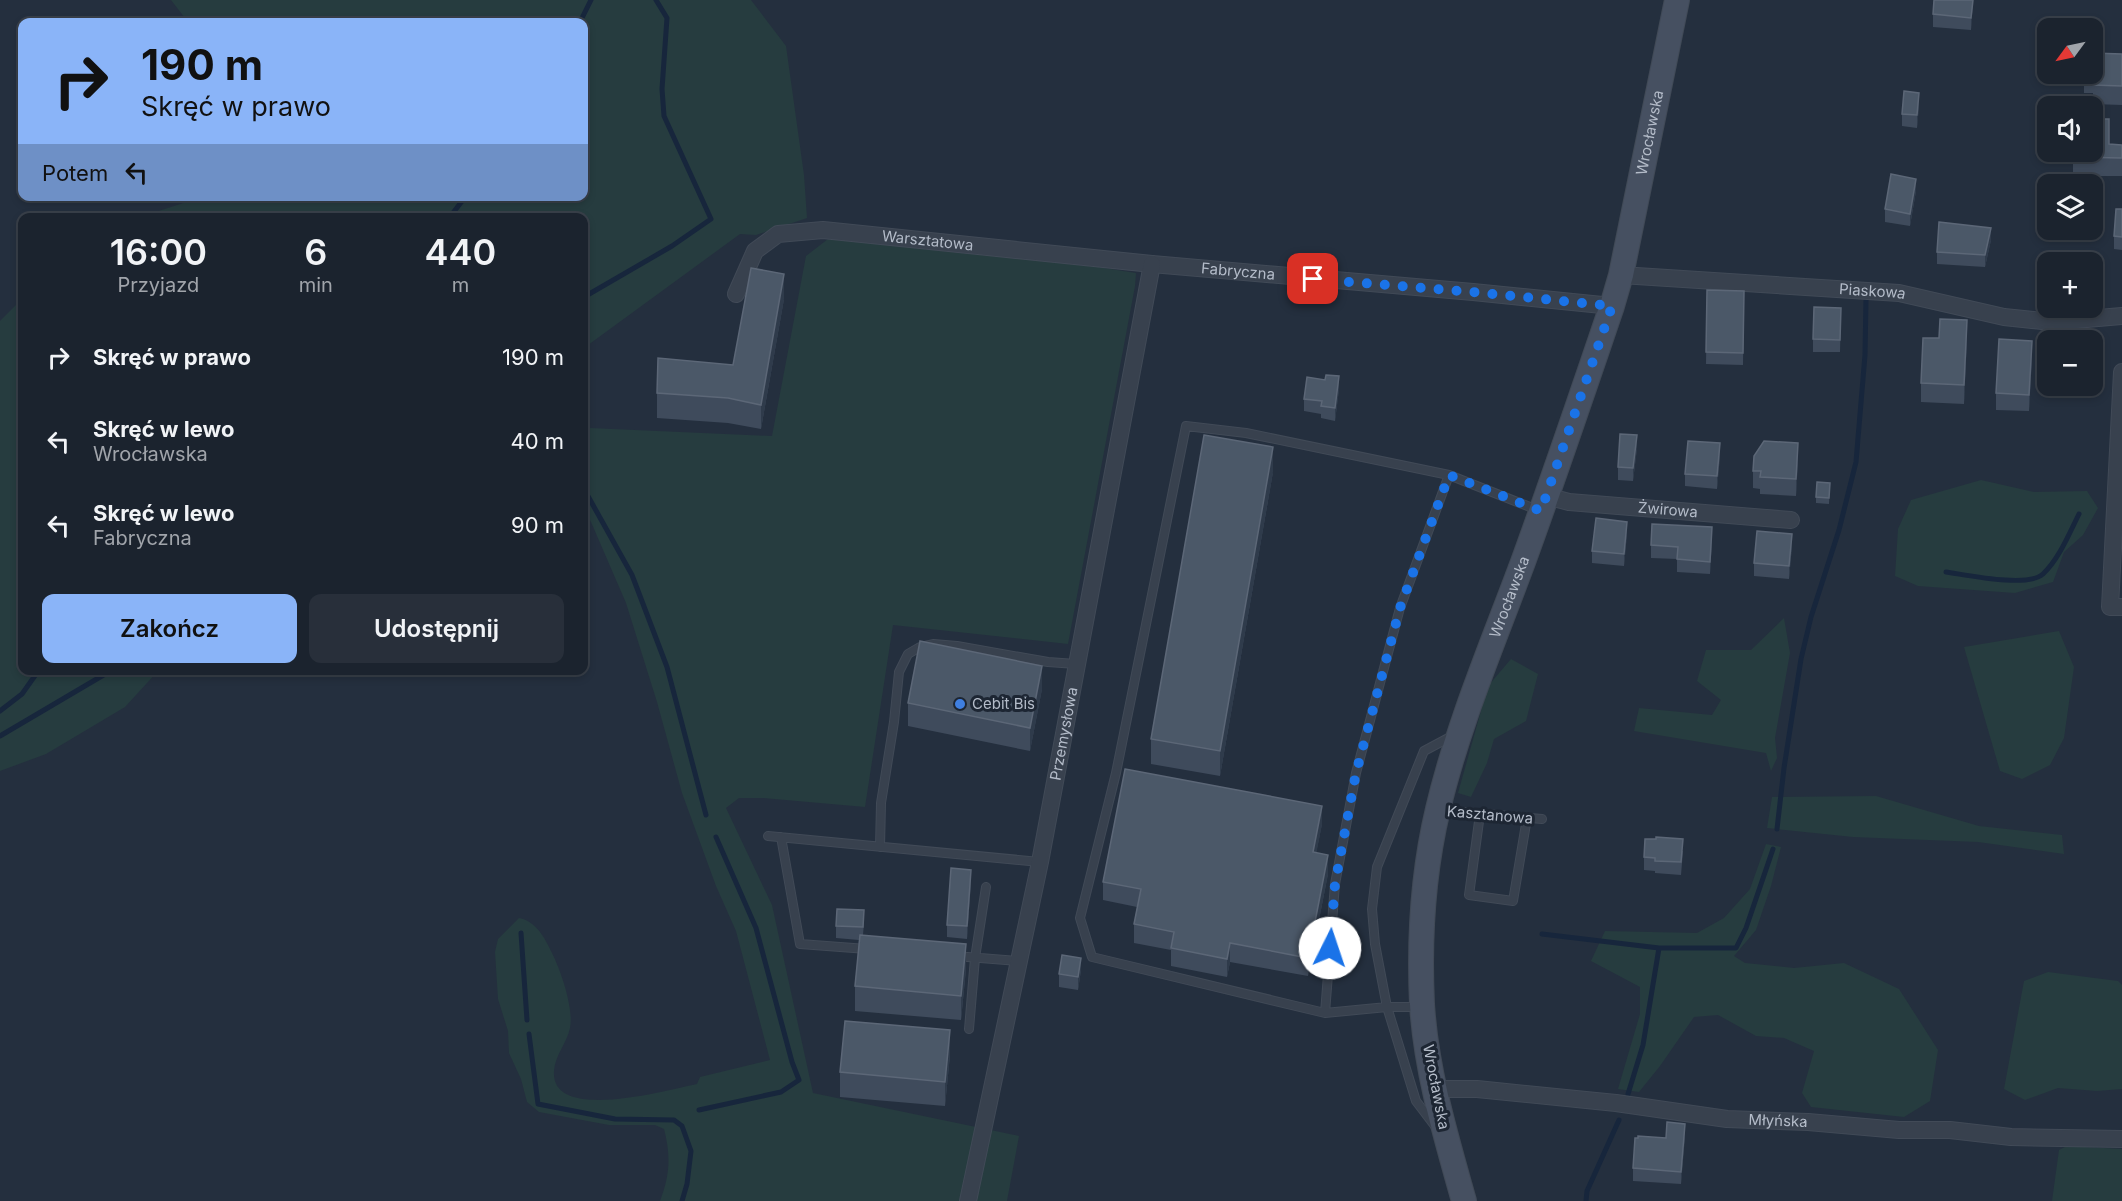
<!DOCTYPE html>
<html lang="pl">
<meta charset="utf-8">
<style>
body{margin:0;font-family:Inter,sans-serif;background:#282f3a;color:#f1f3f6;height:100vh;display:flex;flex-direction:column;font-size:22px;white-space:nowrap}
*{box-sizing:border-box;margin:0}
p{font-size:20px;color:#a0a4aa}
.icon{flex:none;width:33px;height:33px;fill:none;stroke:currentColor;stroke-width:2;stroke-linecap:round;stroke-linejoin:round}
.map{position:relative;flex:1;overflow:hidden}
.panel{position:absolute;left:18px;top:213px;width:570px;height:462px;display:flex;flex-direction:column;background:#1b232e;border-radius:12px;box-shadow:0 3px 9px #0003,0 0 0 2px #39404a}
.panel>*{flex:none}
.banner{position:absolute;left:18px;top:18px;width:570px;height:183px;border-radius:12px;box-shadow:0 3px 9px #0003,0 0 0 2px #39404a;background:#8ab4f8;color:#111;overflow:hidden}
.needle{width:39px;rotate:237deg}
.tools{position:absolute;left:2037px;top:18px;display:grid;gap:12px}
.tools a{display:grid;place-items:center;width:66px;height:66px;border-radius:12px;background:#1b232e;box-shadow:0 3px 9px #0003,0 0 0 2px #39404a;font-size:30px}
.pin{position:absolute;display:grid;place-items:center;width:51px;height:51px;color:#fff;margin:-26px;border-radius:12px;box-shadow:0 3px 9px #0006}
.me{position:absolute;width:66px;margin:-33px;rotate:4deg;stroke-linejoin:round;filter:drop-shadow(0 0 4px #0008)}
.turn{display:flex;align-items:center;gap:21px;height:126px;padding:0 24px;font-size:27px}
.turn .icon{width:78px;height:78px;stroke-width:2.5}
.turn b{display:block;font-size:42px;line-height:51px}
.then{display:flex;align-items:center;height:57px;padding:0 24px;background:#0003;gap:12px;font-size:22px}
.eta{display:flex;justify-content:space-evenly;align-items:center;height:102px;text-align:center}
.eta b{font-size:36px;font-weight:600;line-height:42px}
.primary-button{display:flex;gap:12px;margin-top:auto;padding:12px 24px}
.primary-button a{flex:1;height:69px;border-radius:12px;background:#8ab4f8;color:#111;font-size:24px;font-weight:600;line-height:69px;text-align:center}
.primary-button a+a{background:#282f3a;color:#f1f3f6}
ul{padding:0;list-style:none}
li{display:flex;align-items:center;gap:18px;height:84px;padding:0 24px}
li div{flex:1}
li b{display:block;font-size:22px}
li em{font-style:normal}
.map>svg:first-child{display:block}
.green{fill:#263c3f}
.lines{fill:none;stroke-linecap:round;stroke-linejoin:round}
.stream{stroke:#17263c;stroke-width:5}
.lane-casing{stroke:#414a57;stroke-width:10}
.street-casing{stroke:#414a57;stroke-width:18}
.secondary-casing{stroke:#414a57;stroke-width:26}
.lane{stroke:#38414e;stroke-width:8}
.street{stroke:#38414e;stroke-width:16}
.secondary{stroke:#465061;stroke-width:24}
.wall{fill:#3f4b5c}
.shaded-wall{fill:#2f3b4b}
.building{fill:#4b5868;stroke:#5c6777;stroke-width:1.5}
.route{stroke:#1a73e8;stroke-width:10;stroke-dasharray:0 18}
.shop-dot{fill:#3f7fe0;stroke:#1d2633;stroke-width:2}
.labels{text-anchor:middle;stroke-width:6;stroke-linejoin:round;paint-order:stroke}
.street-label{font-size:15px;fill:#b4bcc9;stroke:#1d2633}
.poi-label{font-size:15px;fill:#b4bcc9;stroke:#1d2633;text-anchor:start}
</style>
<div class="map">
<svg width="2122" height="1201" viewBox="0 0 2122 1201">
<rect width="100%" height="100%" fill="#242f3e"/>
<!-- green -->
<path class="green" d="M171,0H751L786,46L804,175L807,218L756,235L740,234L584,348V218H137L205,196H584V22H188Z
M828,239L1098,267L1136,273L1135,286L1068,644L893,625L865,807L763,798H739L726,808L772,905L813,1093L1019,1136L1007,1201H660C670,1175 671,1156 664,1129L655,1125H609L539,1112L527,1102L521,1079L509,1053L508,1031L498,999L495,952L498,939L519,918C536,921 545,938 552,953C561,971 574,1009 570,1028C567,1043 555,1055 554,1071C550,1124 671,1089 697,1084L700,1077L770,1060L736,931L716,886L682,793L657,702L626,603L591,522L584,509V418L590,428L772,436L806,256Z
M22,299V670L158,671L125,707L46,754L0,771V321Z
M1981,480L2034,492L2087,491L2098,508L2083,535L2064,552L2053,582L2015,593L1918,586L1895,576L1898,529L1911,500Z
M1784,618L1790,653L1775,738L1777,758L1771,771L1766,753L1634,731L1639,708L1712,715L1721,700L1697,681L1706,650H1751Z
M2059,631L2074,667L2064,738L2050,765L2022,779L2000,771L1964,647Z
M1511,659L1538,674L1526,721L1494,739L1487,763L1471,797L1458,793L1488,686Z
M1876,796L1979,826L2062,835L2064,854L1978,842L1853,837L1767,828L1772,797Z
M1766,844L1781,847L1771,886L1756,930L1734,956L1745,963L1794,968L1844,963L1899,989L1938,1050L1930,1101L1904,1117L1811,1107L1802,1093L1814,1051L1784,1038L1756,1036L1718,1015L1694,1017L1660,1066L1639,1092L1618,1089L1640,1014V987L1591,961L1605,931L1697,933L1724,918L1750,889Z
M2048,972L2118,981L2122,985V1089L2097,1091L2058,1088L2025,1100L2004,1089L2024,981Z
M2067,1146L2122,1149V1201H2052L2059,1150Z"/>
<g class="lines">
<!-- stream -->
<path class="stream" d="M580,22L591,0
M449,218L466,196
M584,297L672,246L711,219L664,116L662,89L667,18L656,0
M584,489L632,575L667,667L706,815
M1946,572C1967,575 2028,588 2043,574C2059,559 2069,534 2079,514
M0,711L22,694L39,670
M0,736L112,670
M1777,829L1784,768L1801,659L1811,617L1839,530L1856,462L1865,355L1866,299
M521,933L527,1020
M1542,934L1659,948H1736L1746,928L1773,849
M529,1034L538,1104L615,1119L674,1120L682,1126L691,1151L687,1184L682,1201
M1628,1094L1643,1045L1659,948
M699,1110L781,1092L799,1080L792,1062L756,928L716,837
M1586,1201L1587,1191L1619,1120"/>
<!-- lane casing -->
<g class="lane-casing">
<path id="lane" d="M1449,475L1400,608L1356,773L1335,884L1325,1013L1387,1007L1375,944L1372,909L1377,867L1424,751L1454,735
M1441,810L1542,819
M1480,814L1469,895L1513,901L1527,818
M768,836L1040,862
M781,837L800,944L867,949
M880,847L881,803L894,722L899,672L908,654L920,647L933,644L957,646L1048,662L1076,664
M955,956L1019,961
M1419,1007H1387L1416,1101L1435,1126
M1325,1013L1092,957L1080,918L1116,773L1186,426L1246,433L1449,475L1540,511
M969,1029L975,958L986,887"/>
</g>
<!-- street casing -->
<g class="street-casing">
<g id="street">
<path id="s1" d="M1621,275L1899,293L2004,317L2052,322L2122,316"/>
<path id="s2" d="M736,294L755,251L778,234L823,230L1152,264L1473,292L1612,306"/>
<path d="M2122,372L2110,607H2122"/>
<path id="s3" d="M1546,496L1569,502L1791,520"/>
<path id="s4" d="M1435,1089H1477L1616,1103L1727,1119L1808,1122L1899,1130H1950L2011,1137L2122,1139"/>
<path id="s5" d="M968,1201L1040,862L1152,264"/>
</g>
</g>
<!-- secondary casing -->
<g class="secondary-casing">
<g id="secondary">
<path id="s6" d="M1464,1201C1446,1137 1426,1071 1422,1004C1419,940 1423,872 1438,809C1458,724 1493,643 1523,562C1554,477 1583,391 1612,306L1621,275L1677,0"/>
</g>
</g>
<!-- lane -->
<use href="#lane" class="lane"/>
<!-- street -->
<use href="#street" class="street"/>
<!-- secondary -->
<use href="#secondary" class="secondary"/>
</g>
<!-- wall -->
<path class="wall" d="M1973,0L1971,30L1933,27V14Z
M2122,54V105L2093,104V93H2084V74Z
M1919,106L1917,128L1902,126V114Z
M2109,144L2122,145V176H2073V152Z
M1916,191L1910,226L1885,222V209Z
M2122,209V250L2114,249V236Z
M1991,240L1985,267L1937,264V252Z
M1707,290L1744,291L1743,365L1706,364Z
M784,299L761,429L728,423L657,418V393L733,365Z
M1841,308L1840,352H1813V339Z
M1967,339L1964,404L1921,402V383Z
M2032,358L2029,411L1996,410V393Z
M1339,389L1335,421L1321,418V414L1304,411V399Z
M1637,448L1633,481L1618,480V467Z
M1720,456L1717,489L1685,486V474Z
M1798,460L1796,496L1760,494V489L1753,488V471Z
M1273,472L1220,776L1151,764V739Z
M1830,483L1829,504L1816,503V497Z
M1627,534L1624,566L1592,563V551Z
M1712,540L1710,574L1677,572V559L1651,558V545Z
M1792,546L1789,579L1754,576V563Z
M1042,689L1030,751L908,726V703Z
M1322,824L1316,853L1328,874L1308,976L1230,962L1227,977L1171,966V950L1134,943V924L1137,907L1103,900V882Z
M1683,851L1681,875L1655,873V871L1644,870V857Z
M971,882L967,939L947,937V925Z
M864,923L863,935L966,969L961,1020L855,1011V986L859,940L836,938V926Z
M1081,970L1078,990L1059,987V974Z
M950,1055L945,1106L840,1097V1072Z
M1685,1136L1681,1184L1633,1181V1168L1666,1138Z"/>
<!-- shaded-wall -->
<path class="shaded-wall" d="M1973,0V4L1971,30V18Z
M1919,93V106L1917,128V115Z
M1916,179V191L1910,226V214Z
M1991,228V240L1985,267V255Z
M784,274V299L761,429V405Z
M1967,320V339L1964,404V385Z
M2032,341V358L2029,411V395Z
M1339,376V389L1335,421V408Z
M1637,435V448L1633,481V468Z
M1720,443V456L1717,489V476Z
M1798,443V460L1796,496V479Z
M1273,447V472L1220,776V751Z
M1627,522V534L1624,566V554Z
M1712,527V540L1710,574V562Z
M1792,534V546L1789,579V566Z
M1042,666V689L1030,751V728Z
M1322,806V824L1313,871V852Z
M1328,855V874L1308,976V958Z
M971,870V882L967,939V926Z
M1230,943V962L1227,977V959Z
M966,944V969L961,1020V996Z
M1081,958V970L1078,990V977Z
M950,1030V1055L945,1106V1082Z
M1685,1124V1136L1681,1184V1172Z"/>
<!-- building -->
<path class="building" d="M1934,0H1973L1971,18L1933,14Z
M2092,53L2122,54V86L2093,85V74H2084H2092Z
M1904,91L1919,93L1917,115L1902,114Z
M2092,119H2109V144L2122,145V158L2073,157V152H2092Z
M1891,174L1916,179L1910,214L1885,209Z
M2116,209H2122V237L2114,236Z
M1939,222L1991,228L1985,255L1937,252Z
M751,268L784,274L761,405L728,398L657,393L658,358L733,365Z
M1707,290L1744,291L1743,353L1706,352Z
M1814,307L1841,308L1840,340L1813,339Z
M1940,319L1967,320L1964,385L1921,383L1923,338H1939Z
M1999,339L2032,341L2029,395L1996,393Z
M1326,375L1339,376L1335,408L1321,406L1322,401L1304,399L1307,377L1325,380Z
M1620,434L1637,435L1633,468L1618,467Z
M1204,435L1273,447L1220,751L1151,739Z
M1688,441L1720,443L1717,476L1685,474Z
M1764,441L1798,443L1796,479L1760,477L1761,471H1753L1754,456Z
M1817,482L1830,483L1829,498L1816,497Z
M1596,518L1627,522L1624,554L1592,551Z
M1652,524L1712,527L1710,562L1677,559L1678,547L1651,545Z
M1757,531L1792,534L1789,566L1754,563Z
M920,641L1042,666L1030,728L908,703Z
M1125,769L1322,806L1313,852L1328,855L1308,958L1230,943L1227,959L1171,948L1174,932L1134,924L1141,889L1103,882Z
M1656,837L1683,839L1681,862L1655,861V858L1644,857L1645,839H1656Z
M951,868L971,870L967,926L947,925Z
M837,909L864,910L863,927L836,926Z
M860,935L966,944L961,996L855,986Z
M1062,955L1081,958L1078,977L1059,974Z
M845,1021L950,1030L945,1082L840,1072Z
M1667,1122L1685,1124L1681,1172L1633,1168L1635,1138H1638V1136L1666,1138Z"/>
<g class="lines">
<!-- route -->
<path class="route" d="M1313,279L1473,292L1612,306L1541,511L1449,475L1400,608L1356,773L1335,884L1330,948"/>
</g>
<!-- markers -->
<circle class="shop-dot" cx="960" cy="704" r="6"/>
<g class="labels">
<!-- street labels -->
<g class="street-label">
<text dy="5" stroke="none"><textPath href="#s6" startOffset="1108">Wrocławska</textPath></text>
<text dy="5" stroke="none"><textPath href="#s2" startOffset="226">Warsztatowa</textPath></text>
<text dy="5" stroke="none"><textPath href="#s2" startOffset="538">Fabryczna</textPath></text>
<text dy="5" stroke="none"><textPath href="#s1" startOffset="252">Piaskowa</textPath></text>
<text dy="5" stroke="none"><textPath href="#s3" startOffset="123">Żwirowa</textPath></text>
<text dy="5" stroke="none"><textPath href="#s6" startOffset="622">Wrocławska</textPath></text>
<text dy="5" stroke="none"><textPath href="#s5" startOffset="477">Przemysłowa</textPath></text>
<text transform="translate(1490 815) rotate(5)" y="5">Kasztanowa</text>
<text transform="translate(1436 1087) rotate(79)" y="5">Wrocławska</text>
<text dy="5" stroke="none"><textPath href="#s4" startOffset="345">Młyńska</textPath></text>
</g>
<!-- poi labels -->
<g class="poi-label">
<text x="972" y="709">Cebit Bis</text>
</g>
</g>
</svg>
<div class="tools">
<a><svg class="needle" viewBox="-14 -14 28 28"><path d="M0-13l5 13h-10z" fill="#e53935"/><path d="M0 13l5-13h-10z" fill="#a0a4aa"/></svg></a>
<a><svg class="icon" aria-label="sound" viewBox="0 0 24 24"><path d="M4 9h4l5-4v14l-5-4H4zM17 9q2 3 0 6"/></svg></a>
<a><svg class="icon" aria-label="layers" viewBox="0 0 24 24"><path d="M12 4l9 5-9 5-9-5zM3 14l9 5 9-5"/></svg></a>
<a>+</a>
<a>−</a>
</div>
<div class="pin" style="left:1313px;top:279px;background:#d93025"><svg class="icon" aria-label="arrive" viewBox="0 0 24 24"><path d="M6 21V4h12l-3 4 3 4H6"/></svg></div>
<svg class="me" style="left:1330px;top:948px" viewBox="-20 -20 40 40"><circle r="19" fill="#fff"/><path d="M0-13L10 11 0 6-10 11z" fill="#1a73e8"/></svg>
<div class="banner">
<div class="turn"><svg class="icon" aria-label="right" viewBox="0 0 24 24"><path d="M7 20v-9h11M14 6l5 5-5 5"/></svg><div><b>190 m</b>Skręć w prawo</div></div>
<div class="then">Potem<svg class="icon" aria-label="left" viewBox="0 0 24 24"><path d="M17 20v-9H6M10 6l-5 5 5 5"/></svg></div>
</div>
<section class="panel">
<div class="eta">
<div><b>16:00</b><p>Przyjazd</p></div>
<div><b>6</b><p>min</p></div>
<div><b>440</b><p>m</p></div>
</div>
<ul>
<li><svg class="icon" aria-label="right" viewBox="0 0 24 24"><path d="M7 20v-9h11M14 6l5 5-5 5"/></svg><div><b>Skręć w prawo</b></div><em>190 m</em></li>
<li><svg class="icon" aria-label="left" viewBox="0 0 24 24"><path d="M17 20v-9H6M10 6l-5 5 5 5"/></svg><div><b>Skręć w lewo</b><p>Wrocławska</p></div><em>40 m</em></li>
<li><svg class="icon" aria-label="left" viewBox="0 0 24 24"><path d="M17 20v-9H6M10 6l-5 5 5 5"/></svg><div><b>Skręć w lewo</b><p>Fabryczna</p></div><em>90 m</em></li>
</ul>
<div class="primary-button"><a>Zakończ</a><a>Udostępnij</a></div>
</section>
</div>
